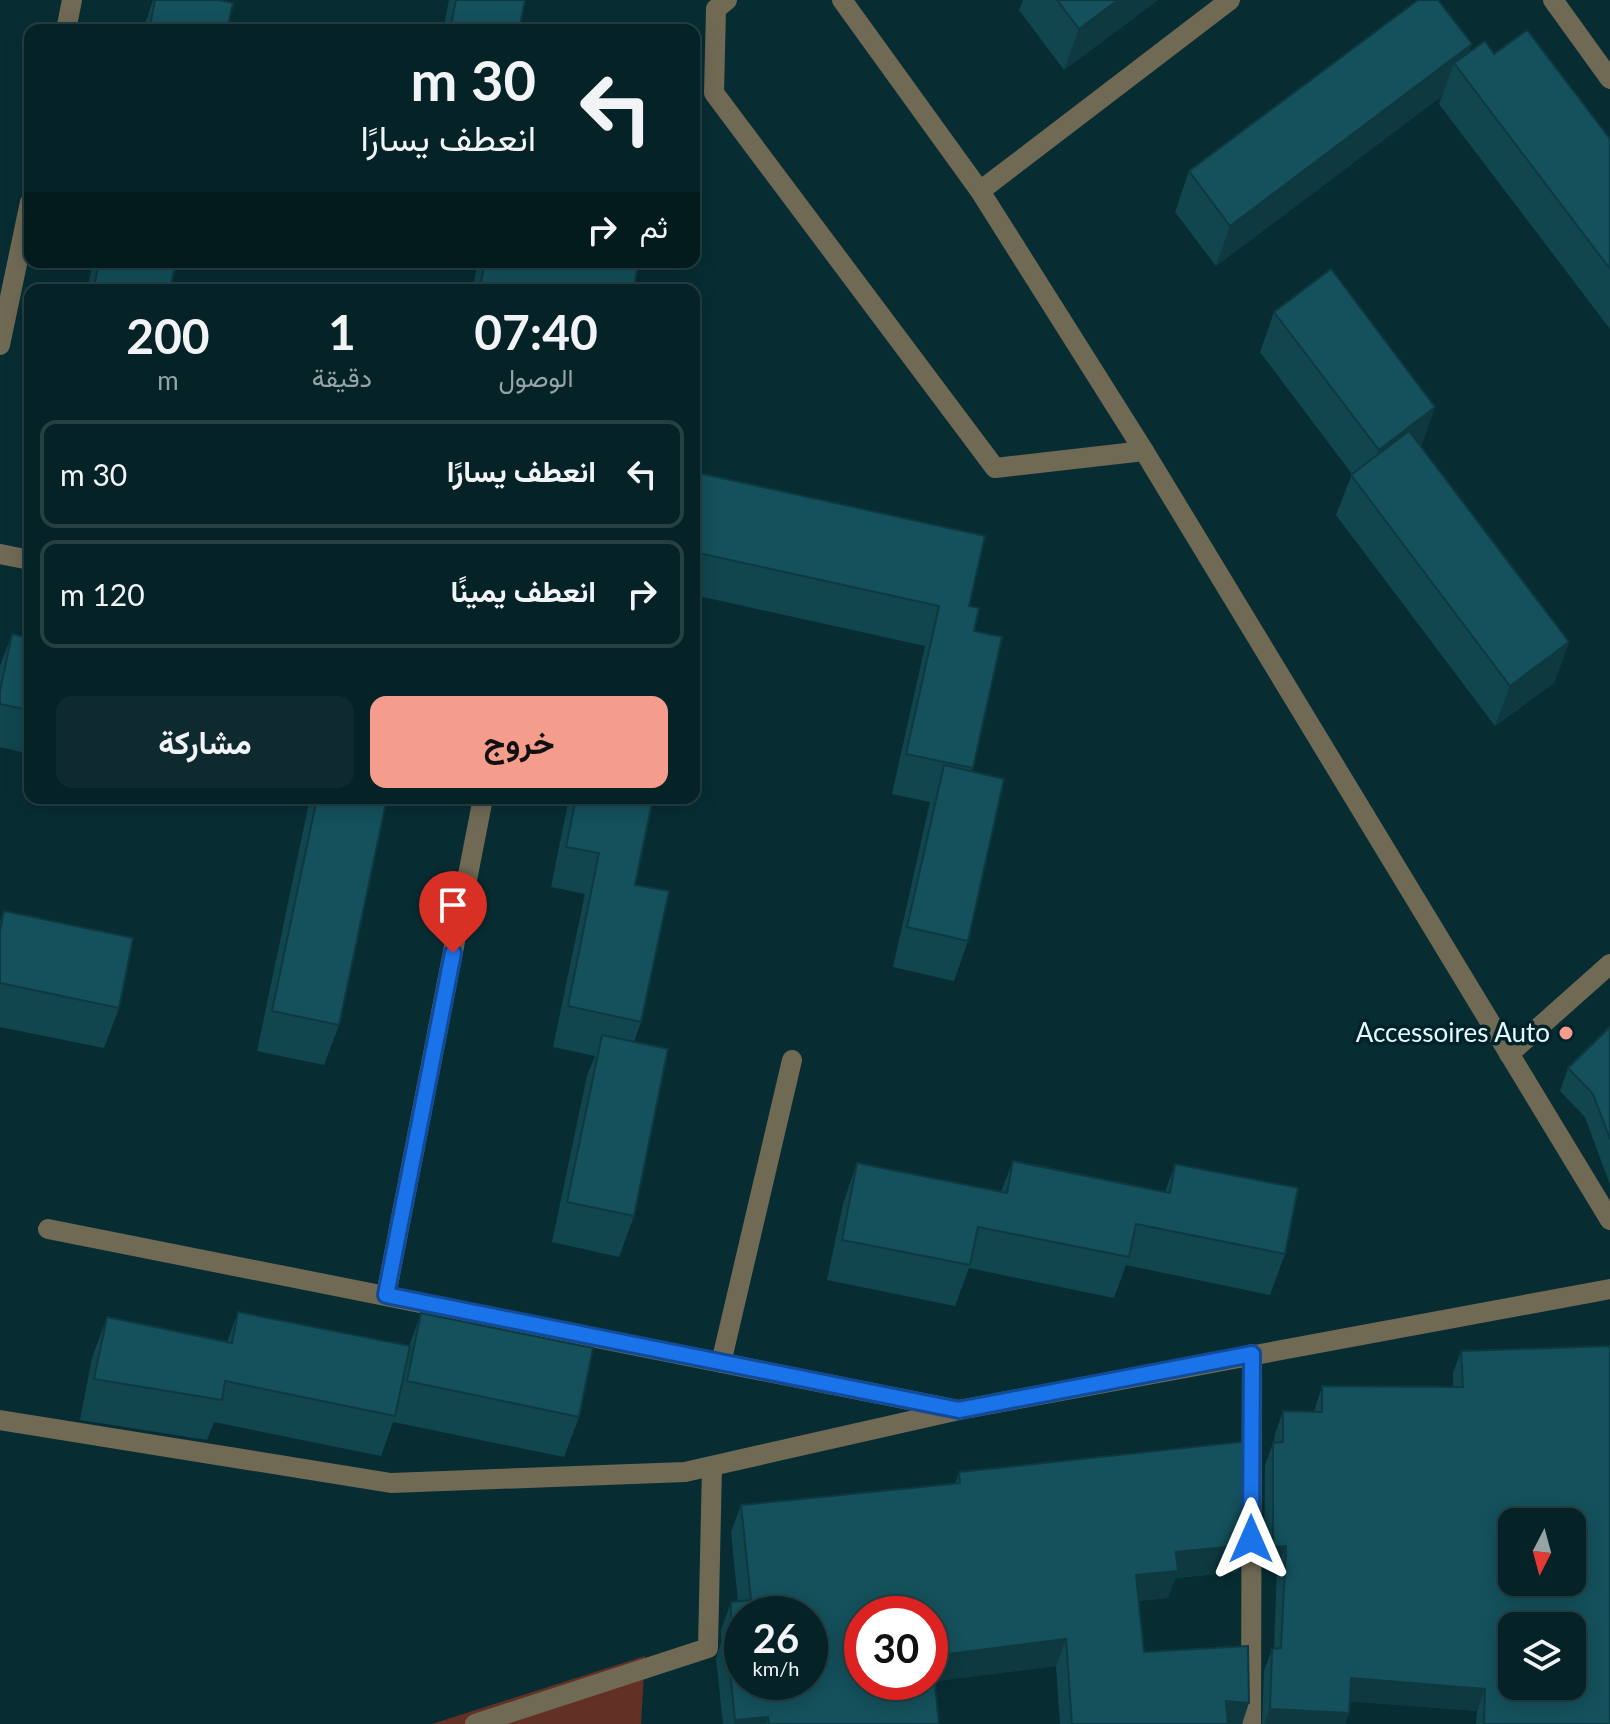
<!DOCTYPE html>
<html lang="ar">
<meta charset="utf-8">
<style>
body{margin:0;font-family:Lato,Vazirmatn,sans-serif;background:#0e2a2e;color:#f1f3f6;direction:rtl;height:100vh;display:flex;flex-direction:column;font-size:30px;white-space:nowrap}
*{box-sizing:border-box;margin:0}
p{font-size:26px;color:#97a4a7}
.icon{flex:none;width:44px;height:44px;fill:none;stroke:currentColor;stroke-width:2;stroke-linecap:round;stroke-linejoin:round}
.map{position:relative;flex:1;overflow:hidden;direction:ltr}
.drawer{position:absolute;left:24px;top:284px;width:676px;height:520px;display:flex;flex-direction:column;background:#052226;border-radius:16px;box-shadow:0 4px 20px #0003,0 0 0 2px #263f43;direction:rtl}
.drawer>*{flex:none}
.guide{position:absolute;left:24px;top:24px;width:676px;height:244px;border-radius:16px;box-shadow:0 4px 20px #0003,0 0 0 2px #263f43;direction:rtl;background:#052226;color:#f1f3f6;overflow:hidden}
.needle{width:52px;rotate:186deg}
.buttons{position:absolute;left:1498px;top:1508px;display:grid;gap:16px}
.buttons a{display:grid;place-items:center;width:88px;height:88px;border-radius:16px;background:#052226;box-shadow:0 4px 20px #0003,0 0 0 2px #263f43;font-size:40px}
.speed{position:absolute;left:724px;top:1596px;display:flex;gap:16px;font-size:40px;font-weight:700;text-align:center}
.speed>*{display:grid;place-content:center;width:104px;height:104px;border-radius:50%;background:#052226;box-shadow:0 4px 20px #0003,0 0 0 2px #263f43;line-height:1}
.speed small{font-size:20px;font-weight:400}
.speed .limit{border:12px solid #d22;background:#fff;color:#111}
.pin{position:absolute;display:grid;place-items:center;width:68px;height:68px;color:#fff;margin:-82px -34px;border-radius:50% 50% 50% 0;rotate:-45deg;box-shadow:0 0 8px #0007}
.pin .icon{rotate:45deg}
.me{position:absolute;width:88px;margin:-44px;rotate:0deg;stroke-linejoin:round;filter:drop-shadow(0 0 6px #0008)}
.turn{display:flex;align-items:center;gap:28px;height:168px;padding:0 32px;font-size:36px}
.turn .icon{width:104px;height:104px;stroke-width:2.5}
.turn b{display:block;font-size:56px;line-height:68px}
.then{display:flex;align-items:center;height:76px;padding:0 32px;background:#0003;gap:16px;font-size:30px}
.eta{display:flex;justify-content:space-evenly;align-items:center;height:136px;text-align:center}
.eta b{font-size:48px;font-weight:700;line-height:56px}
.action{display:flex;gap:16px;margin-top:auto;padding:16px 32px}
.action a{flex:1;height:92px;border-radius:16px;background:#f49d8c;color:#111;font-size:32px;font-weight:700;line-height:92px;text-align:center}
.action a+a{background:#0e2a2e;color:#f1f3f6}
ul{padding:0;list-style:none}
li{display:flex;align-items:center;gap:24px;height:108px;margin:0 16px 12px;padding:0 16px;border:4px solid #263f43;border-radius:16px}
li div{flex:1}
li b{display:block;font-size:30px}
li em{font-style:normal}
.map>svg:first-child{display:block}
.green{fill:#633026}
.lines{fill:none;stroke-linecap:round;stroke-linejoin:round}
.service{stroke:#706a55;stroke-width:20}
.minor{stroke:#706a55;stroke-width:20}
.wall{fill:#11464f}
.shaded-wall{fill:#0e3940}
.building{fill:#14515c;stroke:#0e3940;stroke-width:2;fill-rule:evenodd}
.route-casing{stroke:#114b97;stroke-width:20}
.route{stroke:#1a73e8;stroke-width:14}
.poi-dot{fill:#f49d8c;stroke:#002329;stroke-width:3}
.labels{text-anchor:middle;stroke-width:7;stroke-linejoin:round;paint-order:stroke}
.poi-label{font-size:26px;fill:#e5f8fd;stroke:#002329;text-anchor:end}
</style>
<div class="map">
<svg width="1610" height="1724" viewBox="0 0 1610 1724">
<rect width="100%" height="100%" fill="#072d33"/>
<!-- green -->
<path class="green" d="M645,1656L641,1724H432Z"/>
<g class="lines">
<!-- service -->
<path class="service" d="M727,0L716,9L714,93L995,468L1144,451
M1553,0L1610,79
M0,554L30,560
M1509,1054L1610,964
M48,1229L959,1410
M386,1295L483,798
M721,1363L792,1060"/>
<!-- minor -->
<path class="minor" d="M842,0L980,191L1144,451L1610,1220
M66,30L72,0
M980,191L1230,0
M0,345L30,202
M0,1420L391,1483L685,1472L959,1410L1610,1289
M475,1724L708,1648L712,1466
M1251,1724L1252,1354"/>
</g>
<!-- wall -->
<path class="wall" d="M153,0H218L227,30H143Z
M449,0H525L519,30H443Z
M1023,0H1158L1064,70L1019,10Z
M1469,53L1494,54L1610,139V329L1439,104L1442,96L1216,266L1175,212L1189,171Z
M93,262H176L170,290H87Z
M468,262H639L633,290H472L478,264Z
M1274,312L1435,407L1421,446L1569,642L1554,683L1495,726L1336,515L1352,474L1260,352Z
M694,472L969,606L974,631L973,768L971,772L968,941L954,981L893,967L930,802L892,794L925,646L694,595Z
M12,634L30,638V754L0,747V666Z
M310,798H387L339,1025L324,1065L257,1051Z
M569,798H653L635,885L641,1022L634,1042V1216L619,1257L552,1242L587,1076L595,1056L553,1047L585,894L551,887Z
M4,911L119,1008L104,1048L0,1027V922Z
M1610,1027V1185L1585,1117L1560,1091L1568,1068Z
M1013,1161L1165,1192L1175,1164L1285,1254L1270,1295L1126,1265L1114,1298L969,1268L955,1306L827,1280L843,1204L857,1163L1001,1192Z
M238,1312L409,1346L421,1313L579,1417L564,1457L393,1422L381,1456L214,1422L207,1440L80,1420L92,1358L107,1317L227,1342Z
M1461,1351L1610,1724H1476L1477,1711L1350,1701L1349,1713L1345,1724H1262L1264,1671L1272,1649H1274L1277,1568L1264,1569L1265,1465L1273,1443L1274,1442L1275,1434L1283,1411L1314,1412L1322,1386L1453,1387V1373Z
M959,1472L1248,1545L1238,1572L1175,1578L1168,1598L1138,1601L1144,1652L1242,1724H1060L1056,1666L935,1681L939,1724H723L716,1658L721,1643V1630L731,1602H738L731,1532L741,1505L955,1484Z"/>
<!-- shaded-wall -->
<path class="shaded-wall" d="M1118,0H1158L1064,70L1079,29Z
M1472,44L1461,73L1454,63L1442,96L1216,266L1230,226Z
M1435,407L1420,448L1365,491L1379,450Z
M1569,642L1554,683L1495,726L1510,686Z
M1248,1545L1238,1572L1175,1578L1168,1598L1126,1602L1136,1575L1176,1552Z
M1286,1546L1277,1568L1264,1569L1273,1547Z
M1066,1639L1056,1666L930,1682L932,1656Z
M1351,1678L1485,1689L1477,1711L1343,1701Z
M1226,1701L1249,1703L1242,1724H1218Z
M1270,1709L1349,1713L1345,1724H1264Z
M768,1717L766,1724H734L735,1720Z"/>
<!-- building -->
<path class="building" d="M155,0H218L233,3L227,30H149Z
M456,0H525L519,30H450Z
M1057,0H1118L1079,29Z
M1418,0H1438L1472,44L1230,226L1189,171Z
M1527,30L1610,139V269L1454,63L1485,41L1494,54Z
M99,262H176L170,290H105L94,287Z
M485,262H639L633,290H621L611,288L610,290H479Z
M1331,269L1435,407L1379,450L1274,312Z
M1409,431L1569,642L1510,686L1351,475Z
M694,472L985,536L969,606L979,608L974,631L1002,637L973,768L906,754L939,606L694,552Z
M12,634L30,638V710L0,704V691Z
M944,765L1004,779L968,941L907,927Z
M317,798H387L339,1025L272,1011Z
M576,798H653L635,885L669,891L641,1022L568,1006L599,853L566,847Z
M4,911L133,938L119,1008L0,983V931Z
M1610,1027V1139L1593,1094L1568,1068Z
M602,1035L668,1049L634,1216L567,1202Z
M1013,1161L1170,1193L1175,1164L1298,1188L1285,1254L1136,1224L1129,1257L978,1227L970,1265L842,1240L857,1163L1007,1193Z
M238,1312L410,1346L395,1416L225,1381L222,1400L94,1379L107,1317L232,1343Z
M421,1313L593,1348L579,1417L407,1381Z
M1610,1346V1724H1484L1485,1689L1351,1678L1349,1713L1270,1709L1272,1649L1281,1648L1286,1546L1273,1547V1443L1283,1442V1411L1322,1412V1386L1463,1387L1461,1351ZM1512,1522H1572V1582H1512ZM1512,1626H1572V1686H1512Z
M1249,1441L1248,1545L1176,1552L1178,1571L1136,1575L1144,1652L1248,1646L1249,1703L1226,1701L1228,1724H1072L1066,1639L932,1656L939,1724H769L768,1717L735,1720L726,1631L731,1622V1602L751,1600L741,1505L960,1483L959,1472ZM742,1614H810V1682H742ZM862,1614H930V1682H862Z"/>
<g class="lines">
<!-- route casing -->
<g class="route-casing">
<path id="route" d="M453,953L386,1295L959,1410L1252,1354L1251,1539"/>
</g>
<!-- route -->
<use href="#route" class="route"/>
</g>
<!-- markers -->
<circle class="poi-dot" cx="1566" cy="1033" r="8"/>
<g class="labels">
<!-- poi labels -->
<g class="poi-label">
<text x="1550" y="1042">Accessoires Auto</text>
</g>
</g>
</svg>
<div class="buttons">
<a><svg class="needle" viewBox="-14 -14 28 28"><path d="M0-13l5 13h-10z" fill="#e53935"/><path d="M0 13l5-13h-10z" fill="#97a4a7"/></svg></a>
<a><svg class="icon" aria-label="layers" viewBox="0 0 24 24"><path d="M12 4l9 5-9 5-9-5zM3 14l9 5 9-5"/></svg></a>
</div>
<div class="speed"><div>26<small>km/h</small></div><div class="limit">30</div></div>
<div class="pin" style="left:453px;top:953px;background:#d93025"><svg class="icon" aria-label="arrive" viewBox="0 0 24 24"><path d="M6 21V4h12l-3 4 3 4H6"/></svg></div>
<svg class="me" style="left:1251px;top:1539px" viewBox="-20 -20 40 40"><path d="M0-17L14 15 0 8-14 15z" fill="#1a73e8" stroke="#fff" stroke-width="4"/></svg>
<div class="guide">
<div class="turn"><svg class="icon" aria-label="left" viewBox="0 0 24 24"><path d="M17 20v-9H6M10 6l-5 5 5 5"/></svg><div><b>30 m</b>انعطف يسارًا</div></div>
<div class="then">ثم<svg class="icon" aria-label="right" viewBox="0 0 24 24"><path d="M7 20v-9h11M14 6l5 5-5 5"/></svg></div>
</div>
<section class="drawer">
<div class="eta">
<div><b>07:40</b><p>الوصول</p></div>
<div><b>1</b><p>دقيقة</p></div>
<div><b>200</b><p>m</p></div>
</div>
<ul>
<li><svg class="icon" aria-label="left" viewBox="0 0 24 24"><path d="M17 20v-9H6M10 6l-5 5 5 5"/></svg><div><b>انعطف يسارًا</b></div><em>30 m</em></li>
<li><svg class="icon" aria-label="right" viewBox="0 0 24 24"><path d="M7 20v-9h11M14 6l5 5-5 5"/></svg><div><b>انعطف يمينًا</b></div><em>120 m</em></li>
</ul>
<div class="action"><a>خروج</a><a>مشاركة</a></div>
</section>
</div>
